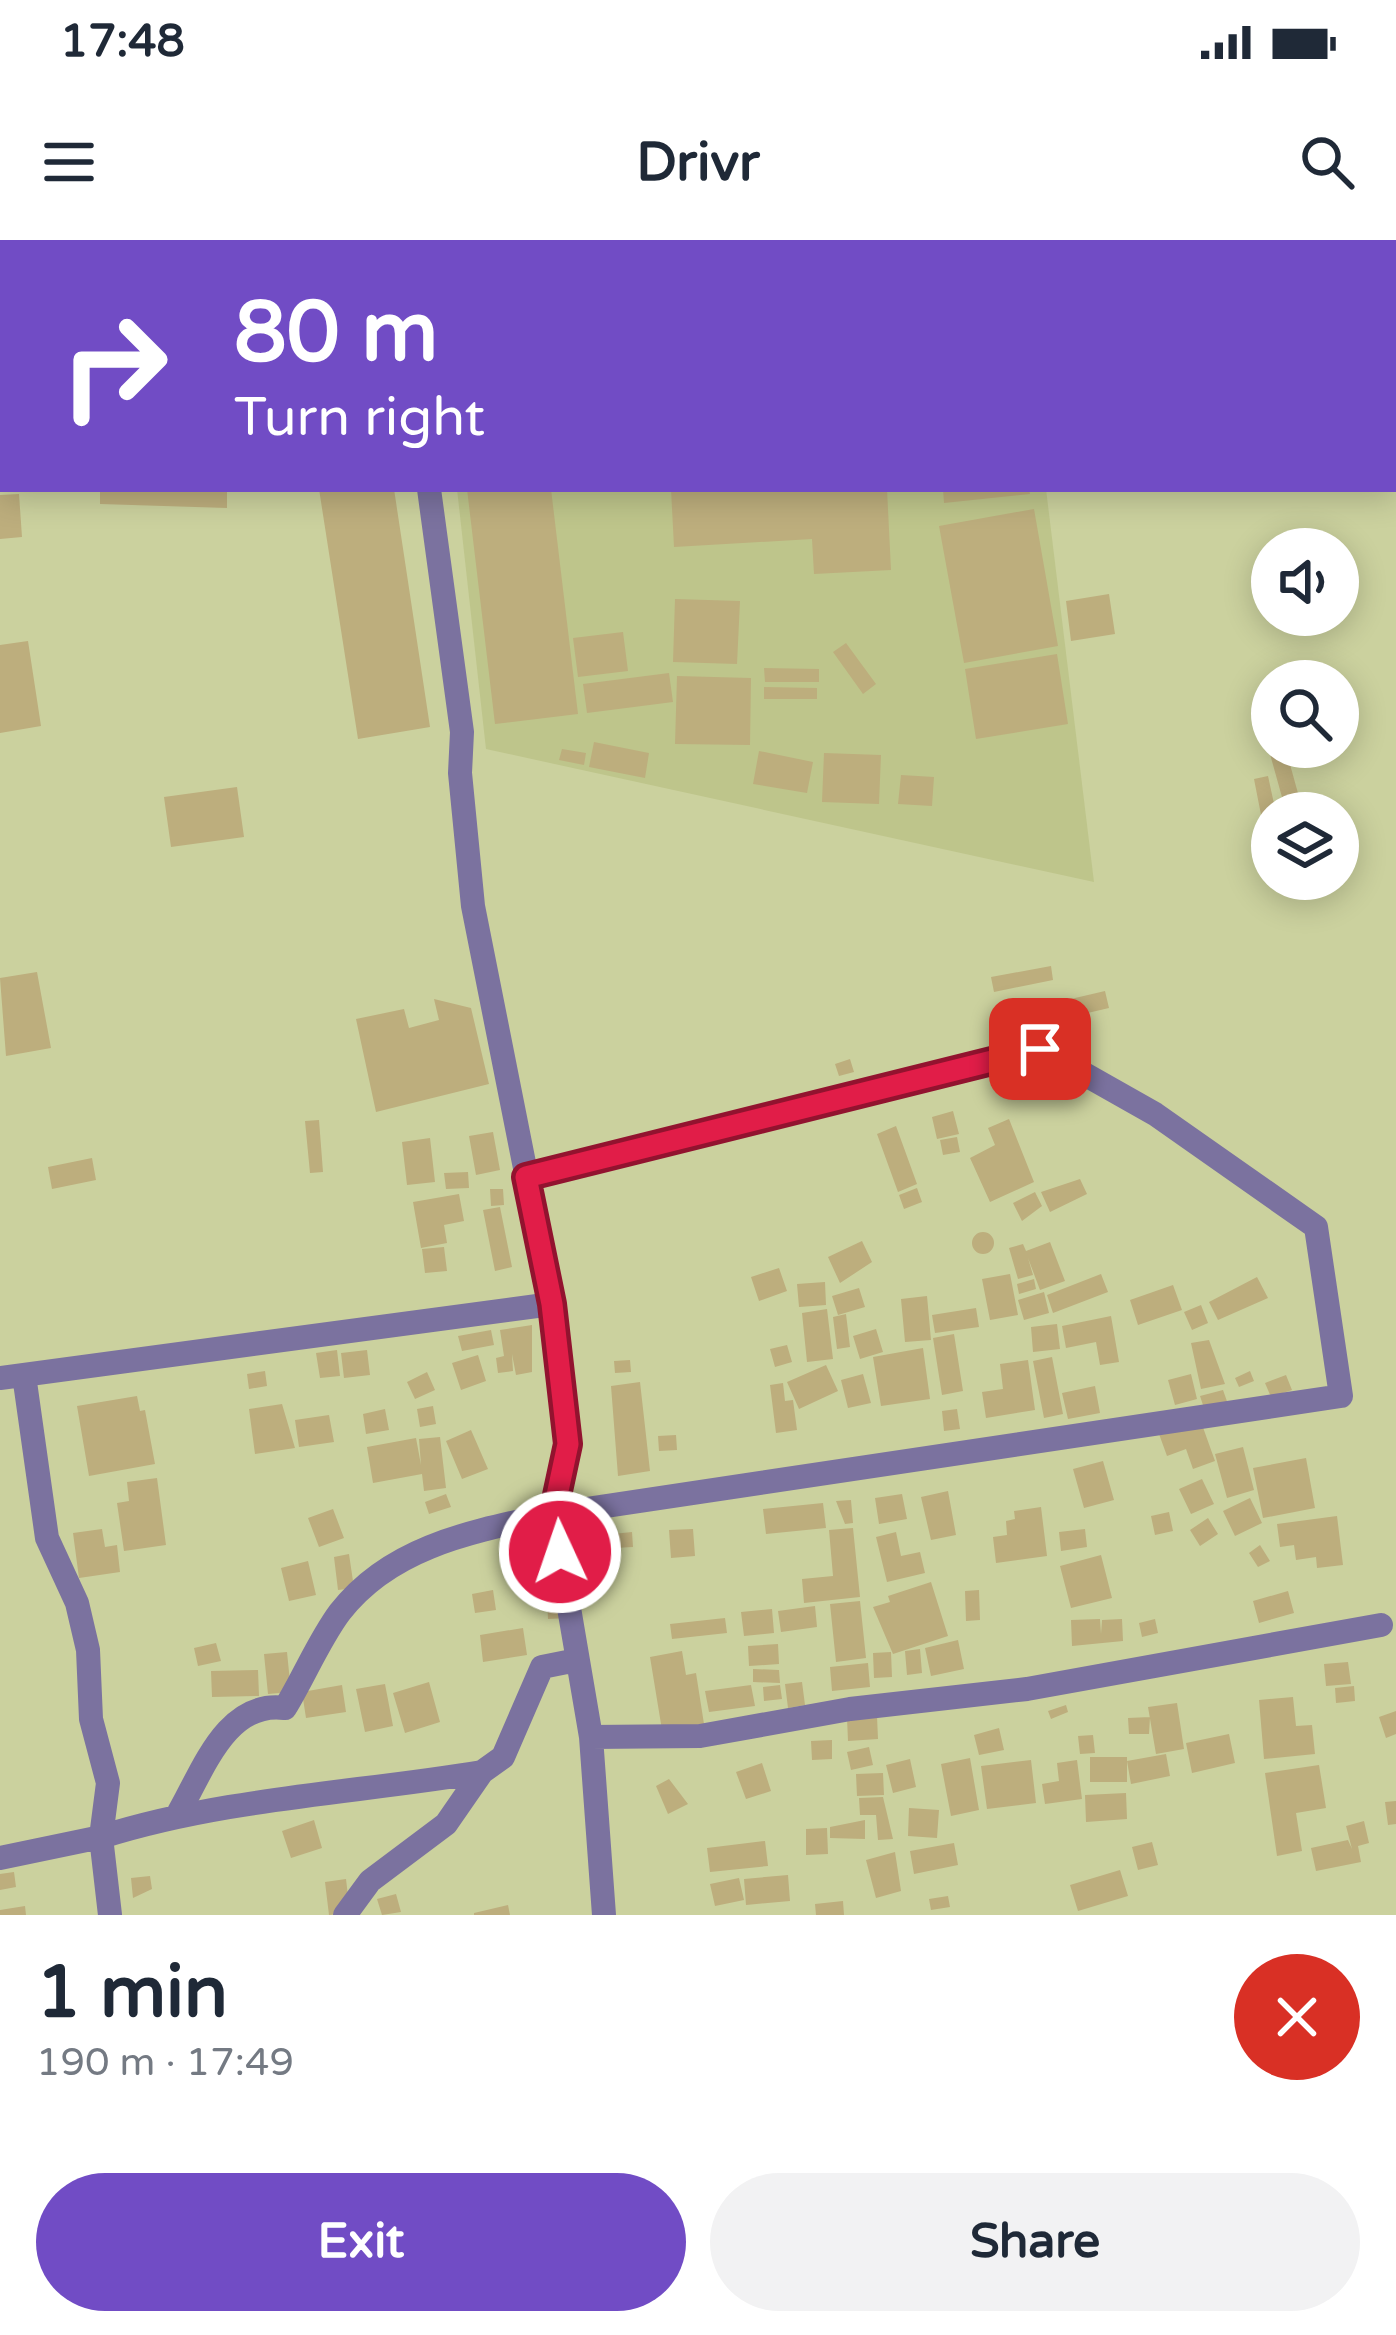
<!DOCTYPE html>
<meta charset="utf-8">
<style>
body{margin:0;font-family:"Varela Round",sans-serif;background:#f2f2f3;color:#1f2937;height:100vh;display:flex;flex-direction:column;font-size:45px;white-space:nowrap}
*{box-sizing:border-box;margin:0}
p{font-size:39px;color:#747a83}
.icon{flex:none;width:66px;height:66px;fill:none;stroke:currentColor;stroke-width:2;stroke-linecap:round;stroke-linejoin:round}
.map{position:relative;height:1675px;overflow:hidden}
.panel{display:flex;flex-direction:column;background:#fff;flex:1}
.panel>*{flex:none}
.banner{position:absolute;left:0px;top:0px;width:1398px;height:252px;box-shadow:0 6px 30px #0003;background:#714cc5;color:#fff;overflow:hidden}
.buttons{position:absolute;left:1251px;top:288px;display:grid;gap:24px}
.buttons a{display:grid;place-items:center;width:108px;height:108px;border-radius:50%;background:#fff;box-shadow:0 6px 30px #0003;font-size:60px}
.pin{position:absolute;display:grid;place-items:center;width:102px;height:102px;color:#fff;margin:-51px;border-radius:24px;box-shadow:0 6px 18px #0006}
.me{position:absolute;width:132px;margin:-66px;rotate:357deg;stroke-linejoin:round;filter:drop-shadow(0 0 9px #0008)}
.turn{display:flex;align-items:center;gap:42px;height:252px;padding:0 36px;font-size:54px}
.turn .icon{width:156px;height:156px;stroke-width:2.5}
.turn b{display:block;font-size:84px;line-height:102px}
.round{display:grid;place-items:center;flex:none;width:126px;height:126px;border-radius:63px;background:#f2f2f3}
.summary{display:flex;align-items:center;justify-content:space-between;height:204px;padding:0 36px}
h1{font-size:72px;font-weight:700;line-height:90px}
.button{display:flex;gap:24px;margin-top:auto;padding:24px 36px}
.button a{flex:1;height:138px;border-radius:72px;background:#714cc5;color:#fff;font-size:48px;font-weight:700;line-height:138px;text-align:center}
.button a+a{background:#f2f2f3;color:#1f2937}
.status{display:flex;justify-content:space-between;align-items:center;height:84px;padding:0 60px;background:#fff;direction:ltr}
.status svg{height:33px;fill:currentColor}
header{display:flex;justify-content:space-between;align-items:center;height:156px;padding:0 36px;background:#fff;font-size:54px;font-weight:700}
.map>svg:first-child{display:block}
.built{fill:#bec58b}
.building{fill:#bdae7d}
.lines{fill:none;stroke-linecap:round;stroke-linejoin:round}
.street{stroke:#7b729f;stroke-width:24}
.secondary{stroke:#564686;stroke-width:24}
.route-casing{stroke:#92132f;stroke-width:30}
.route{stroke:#e11d48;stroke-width:21}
</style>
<div class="status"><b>17:48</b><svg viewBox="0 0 49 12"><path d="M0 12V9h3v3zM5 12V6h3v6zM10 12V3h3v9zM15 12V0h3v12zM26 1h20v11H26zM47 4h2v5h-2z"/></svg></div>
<header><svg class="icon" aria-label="menu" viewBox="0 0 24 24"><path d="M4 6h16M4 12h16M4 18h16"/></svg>Drivr<svg class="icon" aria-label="search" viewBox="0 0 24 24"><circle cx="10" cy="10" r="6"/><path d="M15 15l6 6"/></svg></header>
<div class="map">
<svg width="1396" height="1675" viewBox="0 0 1396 1675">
<rect width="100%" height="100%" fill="#cbd19e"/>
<!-- built -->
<path class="built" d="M457,249H1046L1094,642L486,509Z"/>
<!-- building -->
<path class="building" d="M100,249H227V268L100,264Z
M319,249H394L430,487L358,499Z
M467,249H551L578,474L495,484Z
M671,249H887L891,330L814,334L812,299L674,307Z
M943,249H1029L1030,254L944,263Z
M19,254L22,297L0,299V255Z
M1034,269L1058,406L964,423L939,286Z
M1109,354L1115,394L1071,401L1066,361Z
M675,359L740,361L737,424L673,422Z
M623,392L628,431L578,437L573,398Z
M28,401L41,486L0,493V405Z
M846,403L876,444L863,454L833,412Z
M1057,414L1068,484L976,499L965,429Z
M764,428L819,429V442H765Z
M669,433L673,462L587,473L583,444Z
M677,436L751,438L750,505L675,504Z
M764,447L817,448V459H764Z
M594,502L649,513L645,538L589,527Z
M562,509L586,513L584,525L559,520Z
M1286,510L1301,564L1285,568L1270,514Z
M759,511L813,522L807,553L753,544Z
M824,513L881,515L879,564L822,562Z
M901,535L934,537L932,566L898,564Z
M1268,536L1276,573L1272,589L1264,590L1254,539Z
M237,547L244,597L171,607L164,557Z
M1051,726L1053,740L994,752L991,737Z
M37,732L51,808L6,816L0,738Z
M1105,751L1109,768L1062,779L1058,762Z
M434,759L471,768L489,844L376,872L356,779L404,769L409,788L439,780Z
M850,819L854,832L839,836L835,824Z
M953,871L959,894L937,899L932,877Z
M1009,879L1034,942L990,962L970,918L995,905L988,888Z
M319,880L323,932L310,933L305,881Z
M896,886L917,944L898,952L877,894Z
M493,892L500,930L476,935L469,896Z
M957,897L960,912L943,915L940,900Z
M430,898L435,942L407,945L402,902Z
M92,918L96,940L52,949L48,927Z
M468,932L469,948L446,949L444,933Z
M1080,939L1087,954L1050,972L1041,952Z
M917,948L922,962L904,969L899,955Z
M490,949H503L504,965L491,966Z
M1035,952L1042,966L1022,981L1013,963Z
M459,954L464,981L444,985L447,1003L421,1008L413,962Z
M500,967L512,1027L495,1031L483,970Z
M972 1003a11 11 0 1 1 22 0a11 11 0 1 1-22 0Z
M862,1001L872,1022L840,1043L828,1017Z
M1050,1002L1065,1041L1040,1050L1028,1018L1033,1035L1018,1039L1009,1008L1023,1004L1026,1011Z
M444,1007L447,1031L425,1033L422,1009Z
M779,1028L787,1051L759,1061L751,1037Z
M1010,1034L1018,1075L990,1080L982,1039Z
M1101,1034L1108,1052L1053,1073L1047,1055Z
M1257,1037L1268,1058L1218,1080L1209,1062Z
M1034,1039L1036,1049L1019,1054L1017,1044Z
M825,1042L826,1065L799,1067L797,1044Z
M1173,1045L1182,1070L1138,1085L1130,1060Z
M859,1048L865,1067L838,1075L832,1056Z
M1044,1052L1049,1073L1024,1080L1018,1060Z
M927,1056L931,1100L905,1102L901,1059Z
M1201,1065L1208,1083L1192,1090L1184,1072Z
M976,1068L979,1087L935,1093L932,1075Z
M827,1069L833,1119L807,1122L802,1073Z
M846,1074L850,1107L837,1109L833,1077Z
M1111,1076L1119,1122L1100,1125L1096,1102L1066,1108L1062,1086Z
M1057,1084L1060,1109L1033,1112L1031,1087Z
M532,1085V1132L516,1135L512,1114L513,1131L498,1133L496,1118L504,1116L500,1090Z
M876,1089L883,1112L860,1119L853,1096Z
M491,1090L494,1105L462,1111L458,1096Z
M954,1094L963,1151L942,1155L933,1098Z
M1209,1100L1225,1144L1201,1149L1191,1103Z
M787,1105L792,1122L775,1127L770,1109Z
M923,1108L930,1159L881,1166L873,1117Z
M337,1110L340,1136L320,1138L316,1113Z
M367,1110L370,1135L344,1138L341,1113Z
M478,1115L486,1141L461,1150L452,1123Z
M1052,1117L1063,1174L1044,1178L1033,1121Z
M630,1120L631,1132L615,1133L614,1121Z
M1028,1120L1035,1170L986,1178L982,1152L1003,1149L1000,1124Z
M826,1125L838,1151L799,1169L787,1142Z
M265,1131L267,1146L249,1149L247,1134Z
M1250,1131L1254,1141L1239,1147L1235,1138Z
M427,1132L435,1150L415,1159L407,1142Z
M863,1134L871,1163L848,1168L841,1140Z
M1191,1134L1197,1159L1175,1165L1168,1140Z
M1286,1135L1292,1150L1271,1157L1265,1143Z
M640,1142L650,1231L618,1236L611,1146Z
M783,1143L785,1161L793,1160L797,1190L776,1193L770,1145Z
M1095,1146L1100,1173L1068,1179L1062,1153Z
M1223,1150L1229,1167L1206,1174L1200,1156Z
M137,1156L140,1171L145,1170L155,1224L89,1236L77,1166Z
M282,1164L295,1208L255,1214L249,1169Z
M433,1166L436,1184L420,1187L417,1169Z
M385,1169L389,1190L366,1194L363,1174Z
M957,1169L960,1189L944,1191L942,1171Z
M329,1175L334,1202L299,1207L295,1180Z
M1200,1179L1215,1221L1193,1229L1186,1209L1167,1216L1159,1194Z
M471,1190L488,1229L462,1239L446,1201Z
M676,1195L677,1210L659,1211L658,1196Z
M440,1197L446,1248L424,1251L422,1234L373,1243L367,1207L416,1198L421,1225L419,1199Z
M1243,1207L1254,1250L1227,1258L1215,1214Z
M1306,1218L1315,1268L1263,1278L1253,1228Z
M1103,1221L1114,1260L1084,1268L1073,1229Z
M157,1238L166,1305L124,1311L117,1263L129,1261L127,1242Z
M1202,1239L1214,1264L1191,1274L1179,1249Z
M948,1251L956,1295L931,1300L921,1257Z
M446,1254L451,1267L429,1274L425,1262Z
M902,1254L907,1279L879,1284L875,1258Z
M1250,1258L1262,1283L1235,1296L1223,1271Z
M851,1260L853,1283L845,1284L836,1261Z
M823,1263L826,1288L766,1294L763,1269Z
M1041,1267L1047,1316L996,1323L993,1297L1007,1295L1006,1281L1015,1279L1014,1271Z
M333,1269L344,1298L319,1307L308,1278Z
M1169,1272L1173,1291L1155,1295L1151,1276Z
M1337,1276L1343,1325L1317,1328L1316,1317L1296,1320L1294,1305L1280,1307L1277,1284Z
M1208,1278L1218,1294L1200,1306L1190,1290Z
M853,1288L860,1357L804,1363L802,1339L833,1336L829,1290Z
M102,1289L105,1307L117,1305L120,1332L79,1338L73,1293Z
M693,1289L695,1316L671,1318L669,1290Z
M1085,1289L1087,1307L1061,1311L1059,1292Z
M632,1292L633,1307L614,1308L613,1294Z
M896,1292L901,1316L920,1312L925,1333L887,1342L876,1297Z
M1260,1305L1270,1321L1258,1327L1249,1313Z
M349,1314L354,1348L338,1350L334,1317Z
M1101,1315L1112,1358L1071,1368L1060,1326Z
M308,1321L316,1355L289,1361L281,1328Z
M931,1342L948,1396L893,1414L873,1367L890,1362L888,1356Z
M493,1350L496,1370L475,1373L472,1354Z
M979,1350L980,1380L966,1381L965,1351Z
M1288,1351L1294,1373L1259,1383L1253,1361Z
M568,1357L569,1378L548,1379L547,1358Z
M860,1361L866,1418L836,1422L830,1364Z
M815,1366L817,1387L781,1392L778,1371Z
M772,1369L774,1393L744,1396L741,1372Z
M725,1378L727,1393L672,1399L670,1384Z
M1100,1379L1101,1394L1102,1380L1122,1379L1123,1401L1072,1406L1071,1380Z
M1155,1379L1158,1393L1142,1397L1139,1383Z
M523,1388L527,1415L483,1422L480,1395Z
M958,1400L964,1429L931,1436L925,1408Z
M216,1403L221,1421L198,1426L194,1408Z
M778,1404L779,1424L749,1426L748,1406Z
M920,1409L922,1433L907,1435L905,1411Z
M682,1411L686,1435L696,1433L704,1484L662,1490L650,1417Z
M287,1412L291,1452L268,1454L264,1414Z
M891,1412L892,1437L874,1438L873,1413Z
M1348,1422L1351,1444L1326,1446L1324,1424Z
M868,1423L870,1447L832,1451L830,1427Z
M753,1429L779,1430L780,1443L753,1442Z
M258,1430L259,1456L212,1457L211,1431Z
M429,1442L440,1482L405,1493L393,1453Z
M802,1442L805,1465L788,1468L785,1444Z
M385,1444L393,1486L365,1492L356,1449Z
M342,1445L346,1472L306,1478L302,1452Z
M751,1445L755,1466L709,1472L705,1451Z
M780,1445L782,1459L764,1461L763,1447Z
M1354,1446L1355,1461L1336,1463L1335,1448Z
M1293,1457L1296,1486L1312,1485L1315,1514L1264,1519L1259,1460Z
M1177,1463L1184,1509L1156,1514L1148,1467Z
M1066,1465L1068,1472L1051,1479L1048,1471Z
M1396,1471V1494L1386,1498L1379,1477Z
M877,1476L878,1499L848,1501L847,1478Z
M1150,1477L1149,1494H1129L1128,1478Z
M999,1488L1004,1510L979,1515L974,1495Z
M1229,1494L1235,1523L1192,1533L1186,1503Z
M1093,1495L1095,1513L1080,1514L1078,1496Z
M832,1500V1519L812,1520L811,1501Z
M869,1507L873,1525L851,1530L847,1512Z
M1166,1514L1170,1536L1131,1544L1127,1521Z
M1090,1517H1127V1542H1090Z
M970,1518L979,1570L951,1576L941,1524Z
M910,1519L916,1547L893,1553L886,1525Z
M1031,1520L1036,1563L987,1569L981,1526Z
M1077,1520L1082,1559L1045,1564L1042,1544L1059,1541L1057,1523Z
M762,1523L771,1551L746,1559L736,1532Z
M1319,1525L1326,1568L1296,1573L1302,1611L1277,1616L1265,1533Z
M883,1533L884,1555L857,1556L856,1534Z
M669,1539L688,1564L668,1574L656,1546Z
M1126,1553L1127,1579L1086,1582L1085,1555Z
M883,1557L893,1599L878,1600L876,1575H860L859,1558Z
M1396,1561V1584L1388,1585L1385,1562Z
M909,1568L939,1570L937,1598L908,1596Z
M314,1580L322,1608L291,1618L282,1591Z
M865,1580V1599L830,1598V1587Z
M1364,1581L1369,1603L1358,1606L1361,1622L1316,1631L1311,1608L1348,1600L1352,1609L1346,1586Z
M827,1588L828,1614L806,1615V1589Z
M765,1601L768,1626L710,1632L707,1608Z
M1152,1602L1158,1625L1138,1630L1132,1607Z
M954,1603L958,1625L914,1634L910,1611Z
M895,1612L901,1651L876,1658L866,1620Z
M1120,1630L1128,1656L1078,1671L1070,1645Z
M14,1632L16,1647L0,1650V1634Z
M788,1635L790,1661L746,1665L744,1639Z
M150,1636L152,1649L133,1658L131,1638Z
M739,1638L744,1660L715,1666L710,1644Z
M346,1639L350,1673L329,1675L325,1642Z
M396,1654L401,1672L382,1675L377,1659Z
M948,1656L950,1667L931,1670L929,1659Z
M843,1661L844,1675H816L815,1664Z
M508,1665L510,1675H474V1673Z
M25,1666L26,1675H0V1670Z"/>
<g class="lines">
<!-- street -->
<path class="street" d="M392,0L393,3
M429,249L462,492L460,533L473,666L552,1064L568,1205L553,1274L591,1497L604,1675
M0,1138L552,1064
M591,1497L700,1496L850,1469L1027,1449L1381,1385
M179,1572C204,1528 227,1460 285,1468C304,1437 319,1400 340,1372C392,1305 475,1291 553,1274L1341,1156L1316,987L1155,874L1040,809L526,937
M0,1618L101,1597L108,1543L91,1479L88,1410L77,1363L47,1298L24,1135
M110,1675L101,1597C224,1558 356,1553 482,1532
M345,1675L370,1641L446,1584L482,1532L503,1517L542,1427L577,1420"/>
<!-- secondary -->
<path class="secondary" d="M0,24H3
M1395,42H1396"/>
</g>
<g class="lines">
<!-- route casing -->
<g class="route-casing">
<path id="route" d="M560,1312L553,1274L568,1204L552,1064L526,937L1040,809"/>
</g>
<!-- route -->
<use href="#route" class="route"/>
</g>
</svg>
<div class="buttons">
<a><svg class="icon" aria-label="sound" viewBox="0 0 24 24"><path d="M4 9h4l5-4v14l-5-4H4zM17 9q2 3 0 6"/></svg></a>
<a><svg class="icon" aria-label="search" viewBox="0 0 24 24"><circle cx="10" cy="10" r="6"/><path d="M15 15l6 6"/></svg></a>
<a><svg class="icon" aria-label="layers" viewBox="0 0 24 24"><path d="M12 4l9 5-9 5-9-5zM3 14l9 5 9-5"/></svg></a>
</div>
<div class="pin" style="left:1040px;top:809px;background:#d93025"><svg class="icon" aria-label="arrive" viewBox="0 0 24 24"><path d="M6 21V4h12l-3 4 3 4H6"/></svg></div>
<svg class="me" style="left:560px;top:1312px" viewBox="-20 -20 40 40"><circle r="17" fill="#e11d48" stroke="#fff" stroke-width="3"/><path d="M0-11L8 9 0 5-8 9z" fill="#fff"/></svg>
<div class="banner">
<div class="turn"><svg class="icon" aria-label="right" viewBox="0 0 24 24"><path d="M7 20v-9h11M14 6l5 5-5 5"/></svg><div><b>80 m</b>Turn right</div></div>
</div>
</div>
<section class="panel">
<div class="summary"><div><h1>1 min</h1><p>190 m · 17:49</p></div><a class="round" style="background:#d93025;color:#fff"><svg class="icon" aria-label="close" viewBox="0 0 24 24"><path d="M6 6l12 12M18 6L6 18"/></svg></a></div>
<div class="button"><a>Exit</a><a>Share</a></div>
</section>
